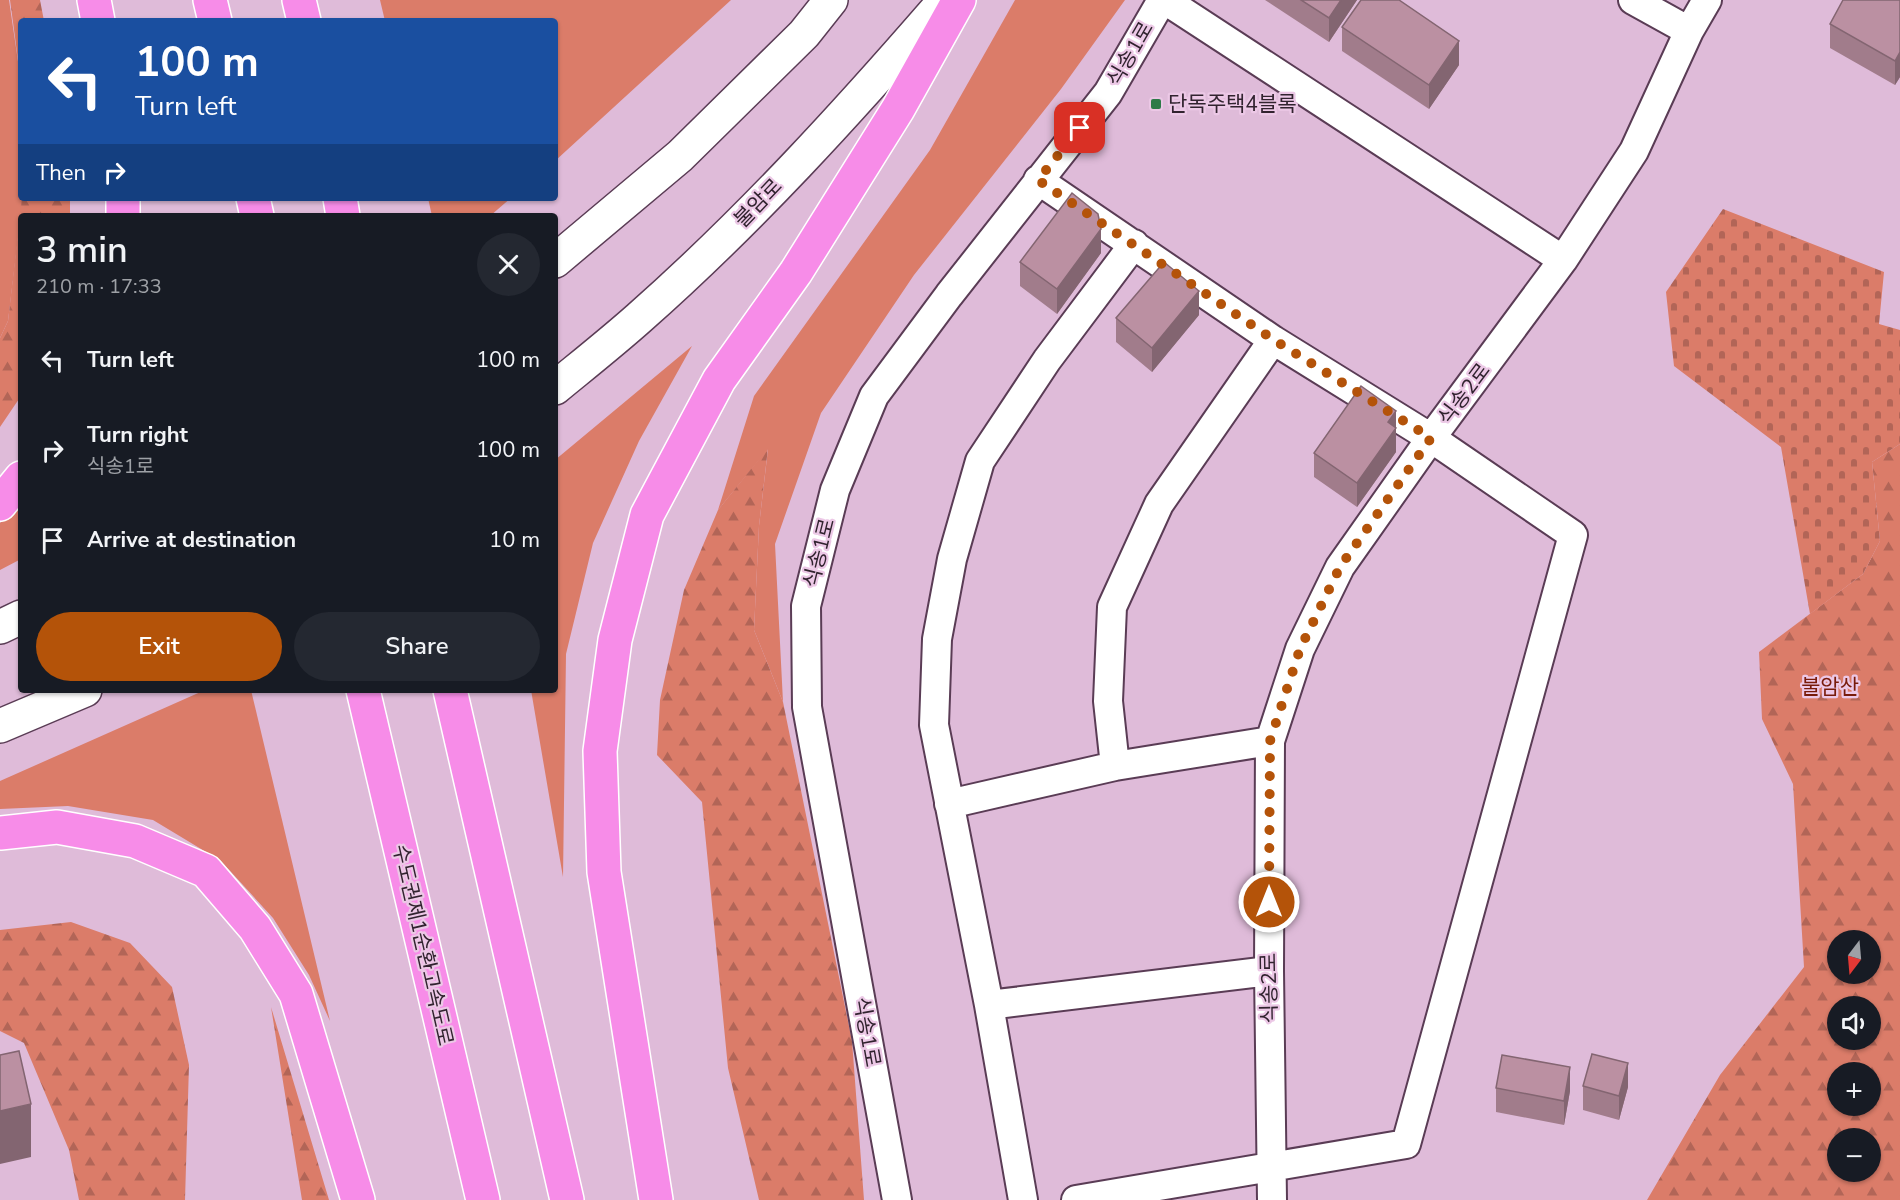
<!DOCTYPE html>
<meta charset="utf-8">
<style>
body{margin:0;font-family:"Nunito Sans","Noto Sans KR",sans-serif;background:#242831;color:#f1f3f6;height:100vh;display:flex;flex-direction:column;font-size:22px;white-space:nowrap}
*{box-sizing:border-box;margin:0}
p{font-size:20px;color:#9ea1a6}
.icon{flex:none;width:33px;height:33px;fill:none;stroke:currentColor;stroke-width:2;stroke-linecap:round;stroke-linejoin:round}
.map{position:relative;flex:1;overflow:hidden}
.sheet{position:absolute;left:18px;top:213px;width:540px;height:480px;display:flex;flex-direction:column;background:#171b24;border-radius:6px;box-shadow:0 2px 4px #0004}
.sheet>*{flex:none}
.banner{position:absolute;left:18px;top:18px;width:540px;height:183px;border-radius:6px;box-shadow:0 2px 4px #0004;background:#1a4fa0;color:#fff;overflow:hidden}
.needle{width:39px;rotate:196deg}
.buttons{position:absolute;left:1827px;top:930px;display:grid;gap:12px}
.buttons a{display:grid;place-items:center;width:54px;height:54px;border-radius:50%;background:#171b24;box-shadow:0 2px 4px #0004;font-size:30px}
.pin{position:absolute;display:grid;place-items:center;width:51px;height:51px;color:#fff;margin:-26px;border-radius:12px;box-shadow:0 3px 9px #0006}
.me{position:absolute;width:66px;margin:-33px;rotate:0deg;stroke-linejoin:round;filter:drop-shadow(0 0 4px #0008)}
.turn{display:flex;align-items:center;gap:21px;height:126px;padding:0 18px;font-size:27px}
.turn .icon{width:78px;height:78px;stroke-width:2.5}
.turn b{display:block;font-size:42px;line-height:51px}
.then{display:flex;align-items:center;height:57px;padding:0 18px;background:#0003;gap:12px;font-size:22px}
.round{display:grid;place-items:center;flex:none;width:63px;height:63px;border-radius:32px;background:#242831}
.summary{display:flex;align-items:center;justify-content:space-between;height:102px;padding:0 18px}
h1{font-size:36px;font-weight:600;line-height:45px}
.action{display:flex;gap:12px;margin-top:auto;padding:12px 18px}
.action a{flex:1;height:69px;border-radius:36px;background:#b45309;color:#fff;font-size:24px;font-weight:600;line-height:69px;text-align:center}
.action a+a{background:#242831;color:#f1f3f6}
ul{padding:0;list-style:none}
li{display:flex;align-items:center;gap:18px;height:90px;padding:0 18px}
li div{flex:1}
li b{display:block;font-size:22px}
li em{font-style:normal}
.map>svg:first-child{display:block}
.green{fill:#db7c69}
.forest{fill:url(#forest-firs);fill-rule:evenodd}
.cemetery{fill:url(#cemetery-stones)}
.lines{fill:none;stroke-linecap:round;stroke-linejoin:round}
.minor-casing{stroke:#5a3c55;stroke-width:32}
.tertiary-casing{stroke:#5a3c55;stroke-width:36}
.motorway-casing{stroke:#fff;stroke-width:36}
.minor{stroke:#fff;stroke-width:28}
.tertiary{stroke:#fff;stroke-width:33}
.motorway{stroke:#f78ce8;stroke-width:33}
.wall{fill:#a17c8b}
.shaded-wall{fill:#836571}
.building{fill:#bb90a2;stroke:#836571;stroke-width:1.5}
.route{stroke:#b45309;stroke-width:10;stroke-dasharray:0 18}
.poi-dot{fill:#2d7a48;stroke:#ecc8e6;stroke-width:2}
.labels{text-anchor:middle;stroke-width:4.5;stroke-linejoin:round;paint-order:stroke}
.street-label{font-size:21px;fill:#31232f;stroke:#ecc8e6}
.poi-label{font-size:21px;fill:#31232f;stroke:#ecc8e6;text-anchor:start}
.park-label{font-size:21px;fill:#781b0a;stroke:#ecc8e6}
</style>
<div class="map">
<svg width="1900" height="1200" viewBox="0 0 1900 1200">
<defs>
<pattern id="forest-firs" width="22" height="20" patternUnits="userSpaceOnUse" patternTransform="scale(1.5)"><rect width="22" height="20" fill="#db7c69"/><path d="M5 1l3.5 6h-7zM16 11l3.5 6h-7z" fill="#b26557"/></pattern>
<pattern id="cemetery-stones" width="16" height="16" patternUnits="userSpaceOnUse" patternTransform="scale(1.5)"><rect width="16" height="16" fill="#db7c69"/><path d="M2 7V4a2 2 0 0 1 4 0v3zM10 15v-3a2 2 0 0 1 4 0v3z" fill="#b26557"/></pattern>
</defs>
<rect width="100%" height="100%" fill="#dfbbd9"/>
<!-- green -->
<path class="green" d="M0,0H9L21,82L22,204L8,321L0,338Z
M380,0H731L555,161V21H385Z
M1015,0H1125L1061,89L914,275L821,413L775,544L783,702L754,630L759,526L768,449L718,510L754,396L930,150Z
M428,198H511L490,216H432Z
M692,346L639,441L593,543L566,654L563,877L531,690H555V460Z
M21,504V559L0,570V523Z
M205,690H251L330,1021L309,975L273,918L221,861L153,820L68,806L0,809V781Z"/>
<!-- forest -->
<path class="forest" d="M10,0H40L44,21H21V82Z
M22,198H70V216H21V396L0,427V338L8,321Z
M1900,444V1200H1647L1720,1075L1804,967L1793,784L1762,719L1759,652L1863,574L1880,541L1872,462ZM1838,940H1870V974H1838ZM1838,1006H1870V1040H1838ZM1838,1072H1870V1106H1838ZM1838,1138H1870V1172H1838Z
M768,448L759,526L754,630L783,702L852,1041L864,1200H759L728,1068L702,802L657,755L660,700L684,590L718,510Z
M71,922L130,943L172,987L189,1065L185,1200H79L69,1150L24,1043L0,1031V930Z
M271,1007L329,1200H302Z"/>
<!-- cemetery -->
<path class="cemetery" d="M1723,209L1884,272L1879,324L1900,330V444L1872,462L1880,541L1863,574L1810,614L1781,447L1674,366L1666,292Z"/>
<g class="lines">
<!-- minor casing -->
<g class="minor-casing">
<path id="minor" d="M1165,0L1563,260
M1633,0L1689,31
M1038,180L1273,340L1431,438L1573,535L1406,1144L1076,1200
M1115,766L1108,701L1112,607L1159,504L1273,340
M949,804L1115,766L1270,741
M989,1005L1269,971
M897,1200L807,707L806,606L835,490L874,396L949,295L1108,93L1162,0
M1023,1200L989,1005L934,725L937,639L952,559L980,461L1047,360L1134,244
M1272,1200L1269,971L1270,741L1300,649L1340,567L1431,438L1563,260L1634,151L1689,31L1707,0"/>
</g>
<!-- tertiary casing -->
<g class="tertiary-casing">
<path id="tertiary" d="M555,261L680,156L804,34L831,0
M555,388C583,365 612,342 639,318C749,221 849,111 945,0
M0,627L21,617
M0,726L85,690"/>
</g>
<!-- motorway casing -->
<g class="motorway-casing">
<path id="motorway" d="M94,0L98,21
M210,0L215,21
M299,0L304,21
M253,198L257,216
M340,198L343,216
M123,216V198
M0,504L21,478
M363,690L483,1200
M450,690L567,1200
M0,833L57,827L135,841L206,871L255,928L296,994L358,1200
M656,1200L604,872L600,751L615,640L647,515L719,380L796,272L898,109L959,0"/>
</g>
<!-- minor -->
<use href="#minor" class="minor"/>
<!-- tertiary -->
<use href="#tertiary" class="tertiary"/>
<!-- motorway -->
<use href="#motorway" class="motorway"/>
</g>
<!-- wall -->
<path class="wall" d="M1265,0H1357L1329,42Z
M1900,0V77L1895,85L1830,48V24Z
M1342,27L1459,65L1429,109L1342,51Z
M1101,253L1057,314L1020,286V262Z
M1199,315L1152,372L1116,342V318Z
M1396,411V452L1357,507L1314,477V453Z
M1583,1086L1628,1087L1619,1120L1583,1110Z
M1496,1088L1570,1091L1564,1125L1496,1112Z"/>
<!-- shaded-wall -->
<path class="shaded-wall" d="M1341,0H1357L1329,42V18Z
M1459,41V65L1429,109V85Z
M1900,52V77L1895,85V61Z
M1101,229V253L1057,314V289Z
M1199,291V315L1152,372V348Z
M1396,411V452L1357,507V483L1388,422Z
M1628,1063V1087L1619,1120V1096Z
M1570,1067V1091L1564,1125V1101Z
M31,1104V1157L0,1164V1111Z"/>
<!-- building -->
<path class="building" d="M1301,0H1341L1329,18Z
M1361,0H1399L1459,41L1429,85L1342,27Z
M1843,0H1900V52L1895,61L1830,24Z
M1072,193L1098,214L1101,229L1057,289L1020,262Z
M1164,262L1199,291L1152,348L1116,318Z
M1361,386L1396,411L1388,422L1396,428L1357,483L1314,453Z
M19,1051L31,1104L0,1111V1055Z
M1592,1054L1628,1063L1619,1096L1583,1086Z
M1502,1055L1570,1067L1564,1101L1496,1088Z"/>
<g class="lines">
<!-- route -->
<path class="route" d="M1080,128L1038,180L1274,340L1431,438L1340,567L1300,649L1270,741L1269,902"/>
</g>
<!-- markers -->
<rect class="poi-dot" x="1150" y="98" width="12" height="12" rx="3"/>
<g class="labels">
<!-- street labels -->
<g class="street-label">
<text transform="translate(1130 54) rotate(-60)" y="7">식송1로</text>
<text transform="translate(758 203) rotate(-46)" y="7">불암로</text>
<text transform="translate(1464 394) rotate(-53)" y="7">식송2로</text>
<text transform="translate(819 553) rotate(-76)" y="7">식송1로</text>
<text transform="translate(423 945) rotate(77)" y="7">수도권제1순환고속도로</text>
<text transform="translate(1269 988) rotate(-91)" y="7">식송2로</text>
<text transform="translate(867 1032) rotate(80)" y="7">식송1로</text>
</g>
<!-- poi labels -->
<g class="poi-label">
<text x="1168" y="111">단독주택4블록</text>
</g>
<!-- park labels -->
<g class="park-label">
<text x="1830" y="694">불암산</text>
</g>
</g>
</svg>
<div class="buttons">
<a><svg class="needle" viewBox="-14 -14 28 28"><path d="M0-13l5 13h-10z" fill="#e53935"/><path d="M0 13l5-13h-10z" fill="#9ea1a6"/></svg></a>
<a><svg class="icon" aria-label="sound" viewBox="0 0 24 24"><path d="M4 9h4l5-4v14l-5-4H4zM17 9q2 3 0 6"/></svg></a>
<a>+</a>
<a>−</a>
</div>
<div class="pin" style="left:1080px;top:128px;background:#d93025"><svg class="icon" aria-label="arrive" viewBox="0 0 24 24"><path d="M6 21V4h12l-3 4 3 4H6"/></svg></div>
<svg class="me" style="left:1269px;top:902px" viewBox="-20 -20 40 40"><circle r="17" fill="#b45309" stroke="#fff" stroke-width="3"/><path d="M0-11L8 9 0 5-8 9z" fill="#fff"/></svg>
<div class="banner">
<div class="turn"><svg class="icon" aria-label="left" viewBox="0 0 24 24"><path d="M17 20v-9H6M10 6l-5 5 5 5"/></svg><div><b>100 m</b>Turn left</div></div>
<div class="then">Then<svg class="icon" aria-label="right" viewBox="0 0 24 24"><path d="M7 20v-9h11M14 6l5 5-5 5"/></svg></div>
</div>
<section class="sheet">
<div class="summary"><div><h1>3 min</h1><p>210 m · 17:33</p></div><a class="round"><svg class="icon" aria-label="close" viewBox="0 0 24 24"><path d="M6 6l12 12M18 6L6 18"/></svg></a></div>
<ul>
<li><svg class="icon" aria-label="left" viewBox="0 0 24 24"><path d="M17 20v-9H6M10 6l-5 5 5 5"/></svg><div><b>Turn left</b></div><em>100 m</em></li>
<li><svg class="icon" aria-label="right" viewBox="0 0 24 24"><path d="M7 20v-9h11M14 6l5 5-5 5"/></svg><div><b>Turn right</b><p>식송1로</p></div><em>100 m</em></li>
<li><svg class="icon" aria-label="arrive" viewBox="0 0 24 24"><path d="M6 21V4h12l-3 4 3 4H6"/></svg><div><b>Arrive at destination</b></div><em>10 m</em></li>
</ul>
<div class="action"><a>Exit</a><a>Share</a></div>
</section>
</div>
